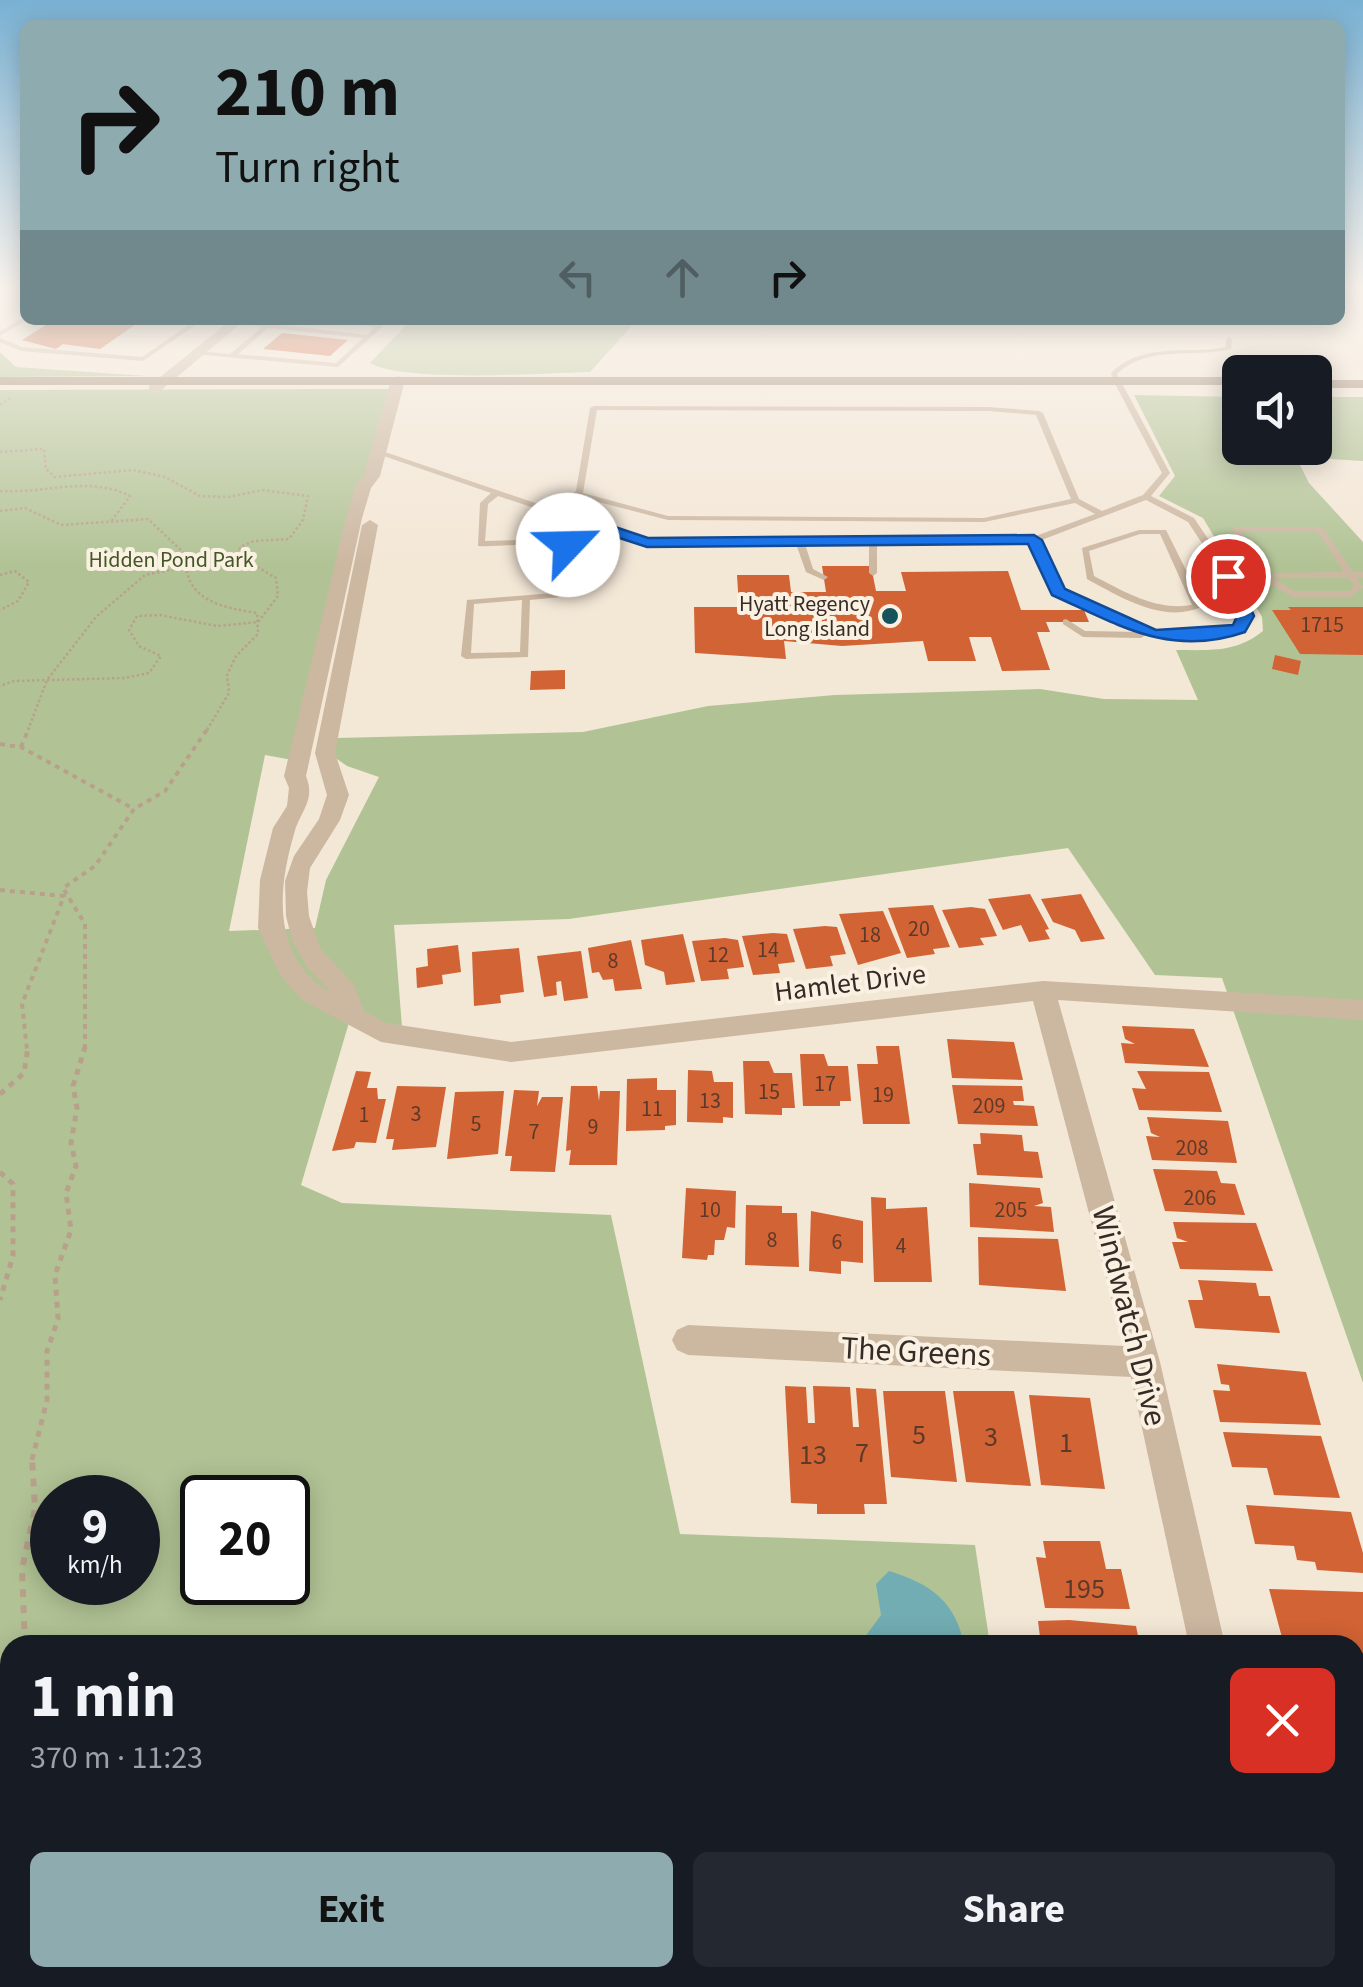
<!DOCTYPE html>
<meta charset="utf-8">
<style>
body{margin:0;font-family:"Source Sans 3",sans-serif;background:#242831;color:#f1f3f6;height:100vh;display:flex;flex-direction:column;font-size:38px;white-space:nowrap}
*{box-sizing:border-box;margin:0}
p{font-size:32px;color:#9ea1a6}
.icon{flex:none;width:55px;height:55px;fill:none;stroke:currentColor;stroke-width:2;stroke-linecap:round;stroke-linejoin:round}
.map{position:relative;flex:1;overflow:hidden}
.sheet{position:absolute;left:0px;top:1635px;width:1365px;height:352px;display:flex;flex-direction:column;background:#171b24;border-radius:30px 30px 0 0;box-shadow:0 5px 25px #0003}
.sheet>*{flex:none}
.banner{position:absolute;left:20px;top:20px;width:1325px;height:305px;border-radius:15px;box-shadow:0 5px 25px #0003;background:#8eabb0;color:#111;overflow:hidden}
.tools{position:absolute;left:1222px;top:355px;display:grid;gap:20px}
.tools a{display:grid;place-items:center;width:110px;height:110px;border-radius:15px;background:#171b24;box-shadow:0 5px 25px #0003;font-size:50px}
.speed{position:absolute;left:30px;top:1475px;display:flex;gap:20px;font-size:50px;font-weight:700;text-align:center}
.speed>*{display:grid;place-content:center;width:130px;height:130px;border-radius:50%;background:#171b24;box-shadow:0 5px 25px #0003;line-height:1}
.speed small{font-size:25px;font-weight:400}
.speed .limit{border:5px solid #111;border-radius:15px;background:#fff;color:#111}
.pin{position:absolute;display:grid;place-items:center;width:85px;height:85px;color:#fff;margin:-42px;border:5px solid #fff;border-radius:50%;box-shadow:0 2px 10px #0007}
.me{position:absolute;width:110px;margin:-55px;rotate:66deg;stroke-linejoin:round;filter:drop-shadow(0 0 8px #0008)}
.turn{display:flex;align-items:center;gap:35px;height:210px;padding:0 30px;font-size:45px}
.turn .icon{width:130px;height:130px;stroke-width:2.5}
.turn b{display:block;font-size:70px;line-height:85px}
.lanes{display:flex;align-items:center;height:95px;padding:0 30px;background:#0003;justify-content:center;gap:50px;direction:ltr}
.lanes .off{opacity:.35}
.round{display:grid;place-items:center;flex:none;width:105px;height:105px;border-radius:15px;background:#242831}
.summary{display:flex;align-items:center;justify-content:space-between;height:170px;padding:0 30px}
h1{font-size:60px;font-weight:700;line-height:75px}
.cta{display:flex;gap:20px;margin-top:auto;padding:20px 30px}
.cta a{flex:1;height:115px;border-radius:15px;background:#8eabb0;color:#111;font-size:40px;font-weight:700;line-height:115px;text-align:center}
.cta a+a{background:#242831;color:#f1f3f6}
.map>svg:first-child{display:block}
.green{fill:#b1c395;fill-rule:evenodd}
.water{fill:#72adb3}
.building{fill:#d26335}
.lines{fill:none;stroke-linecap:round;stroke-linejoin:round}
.path-far3{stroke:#b8a18b;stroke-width:2.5;stroke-dasharray:2.5 2.5;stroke-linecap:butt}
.path-far2{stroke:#b8a18b;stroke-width:4;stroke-dasharray:5 5;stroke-linecap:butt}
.path-far1{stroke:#b8a18b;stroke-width:5;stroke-dasharray:6 6;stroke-linecap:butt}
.path{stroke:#b8a18b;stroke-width:6;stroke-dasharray:8 8;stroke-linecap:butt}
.service{fill:#ccb7a1;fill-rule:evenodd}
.minor{fill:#ccb7a1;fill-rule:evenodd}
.secondary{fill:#a08572;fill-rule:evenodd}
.route{fill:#1a73e8;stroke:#114b97;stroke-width:2.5}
.poi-dot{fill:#16535b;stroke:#fbf1e2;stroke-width:4}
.labels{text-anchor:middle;stroke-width:8;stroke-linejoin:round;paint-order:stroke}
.far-park-label{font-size:22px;fill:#425626;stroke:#fbf1e2}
.far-poi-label{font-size:22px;fill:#362b25;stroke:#fbf1e2;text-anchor:end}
.number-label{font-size:22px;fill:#5d3929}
.street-label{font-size:28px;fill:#362b25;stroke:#fbf1e2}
.near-number-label{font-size:28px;fill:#5d3929}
.near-street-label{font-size:32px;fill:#362b25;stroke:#fbf1e2}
</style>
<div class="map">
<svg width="1363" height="1987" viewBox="0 0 1363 1987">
<rect width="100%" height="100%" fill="#f3e7d6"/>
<!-- green -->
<path class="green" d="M411,320H637L590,372C544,373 404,383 370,363Z
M0,352L16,367L146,376L0,377Z
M395,389L298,761L265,755L229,931L315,928L326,880L379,777L347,766L320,747L338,738L583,732L708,706L835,695L1040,689L1104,699L1198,700L1176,650C1209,650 1236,653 1263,631L1262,617L1203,518L1159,496L1175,476L1134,395L1240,397V448H1315V397H1363V461L1296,457L1309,483L1363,542V1383L1222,978L1155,975L1068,848L569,919L394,925L403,1040L350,1019L301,1185L342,1203L611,1215L680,1534L975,1545L990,1645H10V1978H1038L1040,1987H0V390ZM52,1498H138V1582H52ZM202,1498H288V1582H202Z"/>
<!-- water -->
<path class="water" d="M889,1571C930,1584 955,1600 964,1645H859L881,1615L876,1584Z"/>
<!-- building -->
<path class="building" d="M54,320H142L100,349L63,344L56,349L22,340Z
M282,333L348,340L330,356L263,349Z
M822,566H871L876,591H906L901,572L1008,571L1021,610H1084L1089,622H1046L1050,632H1037L1050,670L1002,671L991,637H969L976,661H928L923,641L842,646L784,641L786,659L695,653L694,607H739L737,575H789L791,592H826Z
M1288,607H1363V655L1300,654L1272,610H1291Z
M1275,655L1301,661L1298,675L1272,669Z
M565,670V689L530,690L531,671Z
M1030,894L1049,929L1045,930L1050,939L1029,942L1021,925L1003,930L988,899Z
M1081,894L1105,939L1081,942L1075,930L1053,922L1041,899Z
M933,905L950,947L933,949L935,954L907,958L888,908Z
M971,907L985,909L997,936L980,938L984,945L959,948L942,910Z
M883,911L901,953L858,965L839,914Z
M825,926L837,927L846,954L830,956L833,966L806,969L793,929Z
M773,933L787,934L795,962L778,964L780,973L753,975L742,936Z
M683,934L695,982L666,985L664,972L645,965L641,940Z
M725,938L738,940L744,967L727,969L729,979L701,981L692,941Z
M631,940L642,989L615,991L613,979L603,980L599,972L592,973L588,948Z
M458,945L461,972L442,975L443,984L417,988L416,968L428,966L427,949Z
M519,948L524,992L500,995L501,1003L474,1006L472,952Z
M581,951L588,998L564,1001L561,981L556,982L557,995L544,997L537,956Z
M1122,1026L1194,1029L1209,1067L1125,1063L1121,1043L1135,1044L1125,1039Z
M947,1039L1014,1042L1023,1080L952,1078Z
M876,1046H899L910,1124H863L857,1064H878Z
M800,1054H824L828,1066H848L851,1101H840V1106H803Z
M743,1061H769L774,1073H792L795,1108H782V1115L745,1114Z
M688,1070L712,1071L714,1082H733V1118L723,1117V1123L687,1122Z
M356,1071L371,1072L367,1088H377L378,1099H386L376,1143L356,1142L354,1148L332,1151Z
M1137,1071L1209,1072L1222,1112L1139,1110L1132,1088L1146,1089Z
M657,1078V1090H676V1125L665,1126V1130L626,1131L627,1079Z
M952,1085L1022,1086L1024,1101H1013L1014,1105L1034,1106L1038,1126L958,1124Z
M397,1086L446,1087L436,1147L392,1150L394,1139H386Z
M571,1086H597L599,1101L600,1091H620L617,1165H569L571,1150L566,1151Z
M514,1090L539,1091L537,1106L542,1097H563L555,1172L510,1171L512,1156H505Z
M504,1091L498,1154L447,1159L455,1092Z
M1147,1117L1228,1121L1237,1163L1152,1160L1146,1136L1160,1137L1151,1133Z
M980,1133L1022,1135L1024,1151L1038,1152L1043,1178L977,1175L973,1144H981Z
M1153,1169L1217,1171L1221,1183L1235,1184L1245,1215L1165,1211Z
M969,1183L1040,1188L1043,1203L1034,1206L1051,1207L1054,1232L970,1227Z
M686,1188L736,1191L735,1228L727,1227L724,1240H715L714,1255H708L707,1260L682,1258Z
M871,1197L886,1198V1209L927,1207L932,1282H874Z
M746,1205L782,1206V1213H797L799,1267L745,1265Z
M811,1211L863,1221V1263L841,1261V1274L809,1271Z
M1173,1222L1256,1223L1273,1271L1180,1269L1172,1242H1188L1177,1238Z
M978,1237L1058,1239L1066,1291L979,1285Z
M1198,1280L1256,1283L1259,1296H1270L1280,1333L1195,1328L1188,1300H1203Z
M1217,1364L1306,1372L1321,1425L1220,1422L1213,1390L1230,1391L1229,1385L1221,1384Z
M785,1386L806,1387L808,1423H815L813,1386L850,1387L853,1427H859L856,1388L876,1389L887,1504H864L865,1514H817V1504L791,1503Z
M883,1391H945L957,1482L891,1477Z
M953,1391H1014L1031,1486L966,1482Z
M1029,1395L1090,1398L1105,1489L1041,1485Z
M1223,1432L1321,1436L1340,1498L1274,1495L1267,1468L1232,1467Z
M1246,1505L1351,1512L1363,1553V1573L1317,1570L1315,1562L1297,1560L1294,1546L1255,1544Z
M1043,1541H1100L1106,1569H1121L1130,1609L1045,1608L1036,1557L1046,1558Z
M1269,1589L1363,1592V1661H1355V1645H1284Z
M1069,1620L1136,1626L1140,1645H1041L1038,1621Z
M1355,1673H1363V1735L1355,1734Z
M1355,1768L1363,1769V1850L1355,1849Z
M1355,1898H1363L1362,1956L1355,1931Z
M1087,1978H1168L1169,1987H1088Z"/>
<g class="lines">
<!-- path-far3 -->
<path class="path-far3" d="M0,405L10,398
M0,452L44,449L46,469L55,477L133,470L165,477L200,496L229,497L262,490L308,496L303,520L289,539L254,541L240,547L239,556L276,578L278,596L258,622L217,626L160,615L137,616L129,630L139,646L161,656L149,673L124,678L14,681L0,686
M0,491C45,494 88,475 130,496L112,520
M0,511L25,508L61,525L148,519L186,555C183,600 220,607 257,613L258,634L236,656L227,675L229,693L207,730
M0,575L15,571L29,582L18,601L0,610
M28,730L47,680L96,617L145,575L183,567"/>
<!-- path-far2 -->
<path class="path-far2" d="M0,744L21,747L134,809
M21,747L29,728
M0,890L64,896L22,1004L27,1049
M85,1049V924L63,888L95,866L134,809L165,791L208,728"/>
<!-- path-far1 -->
<path class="path-far1" d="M0,1094L24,1073L28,1047
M0,1172L13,1184V1256L0,1300
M32,1460L47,1400V1351L58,1319L55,1275L71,1230L66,1193L76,1166L71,1143L77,1108L73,1086L85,1047"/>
<!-- path -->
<path class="path" d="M25,1645L22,1569L35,1509L32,1457
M10,1742V1803
M0,1864L10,1821"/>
<!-- service -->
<path class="service" d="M25,317V320H27L0,336V331Z
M196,320H203L143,361L21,351L0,342V338L22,347L142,357Z
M236,320L367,335L375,327L325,320L379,324L383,320H390L338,367L193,354L192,353L195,351L230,354L262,327L234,323ZM268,328L363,338L336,363L238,354Z
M1229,337L1232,339L1231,349C1194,358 1146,345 1117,374L1170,473L1151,496L1194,518L1231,573H1258L1232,529L1233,527H1322L1353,572H1363V578H1357L1363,587L1351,597H1292L1262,579H1233L1250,616L1242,631C1180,646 1139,636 1082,608C1074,604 1060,600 1054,593C1047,585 1036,554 1031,543L877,544V573L873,576L869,573V544H805L813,569L828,577L824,580L806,572L796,544L647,546L595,528L599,536L598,538L575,546L581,547L590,559L585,582L570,596L530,600L528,657L466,659L461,656L467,600L565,592L577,581L582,559C562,535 507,548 478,546L480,503L491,493L375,453L382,451L553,509L576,491L590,408L594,406L988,407L1039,411L1043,413L1079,499L1102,511L1143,495L1162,473L1113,380L1111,373C1138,345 1179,352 1215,349L1226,347V339ZM597,410L988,411L1036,415L1071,499L984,518L668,516L583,493ZM498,496L595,528L566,535L565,537L569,542L565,543L551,539L485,541L488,504ZM579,497L668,520L984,522L1075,503L1095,514L1033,537L648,540L560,511ZM1146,500L1188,522L1222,574H1188L1166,530H1139L1082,548L1087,579C1120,597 1164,624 1201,607L1190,579H1225L1240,616L1235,627C1181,640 1139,629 1091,606C1082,602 1069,597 1063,591C1055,584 1044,552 1039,541ZM1242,531H1317L1344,572L1267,573ZM1140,534H1160L1192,605C1156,611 1125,592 1094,576L1089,551ZM1274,578H1348L1354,586L1349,591H1294ZM522,600L520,652L471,653L474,604Z
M1066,619L1085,631L1141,632L1146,635L1141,638L1083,637L1063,624V620Z"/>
<!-- minor -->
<path class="minor" d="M231,320H245L159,392H149V386Z
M398,376L405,380L380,476L371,488L362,518L306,776C316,801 300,811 294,834C277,891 272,960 332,993L307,967L292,940L286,916L285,881L294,856L319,819L327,795L315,753L362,525L370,520L378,525L335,753L349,795L340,820L310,868L307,892L309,916L320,948L354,985L364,1011L386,1023L511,1042L1043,981L1363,1000V1020L1058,1000L1160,1362L1225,1645H1189L1131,1377L688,1355L677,1350L672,1340L677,1330L688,1325L1124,1346L1033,1001L511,1062L381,1042L302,1000L280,975L258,928L260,880L273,828L287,806L289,788L284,776L346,518L355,487L364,475L391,380Z
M1259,1978H1301L1304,1987H1260Z"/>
<!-- secondary -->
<path class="secondary" d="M0,377H1240V385H0Z
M1315,380H1363V388H1315Z"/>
</g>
<!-- sky -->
<linearGradient id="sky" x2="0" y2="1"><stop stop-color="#79b1d3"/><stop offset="0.51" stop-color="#faf4ed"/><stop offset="1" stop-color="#faf4ed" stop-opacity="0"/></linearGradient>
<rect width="1363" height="566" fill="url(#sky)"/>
<!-- route -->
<path class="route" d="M600,522L648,538L1034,535L1042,540L1065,589L1156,630L1233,625L1237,616L1220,576L1228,571L1236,576L1254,616L1245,632C1170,658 1119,625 1052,595L1028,544L647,547L601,532L600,539L568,549L561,545Z"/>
<!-- markers -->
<circle class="poi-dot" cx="890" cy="616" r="10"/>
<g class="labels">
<!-- far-park labels -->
<g class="far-park-label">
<text x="171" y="567">Hidden Pond Park</text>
</g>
<!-- far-poi labels -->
<g class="far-poi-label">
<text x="870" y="611">Hyatt Regency<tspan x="870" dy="25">Long Island</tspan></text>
</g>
<!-- number labels -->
<g class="number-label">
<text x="1322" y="632">1715</text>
<text x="919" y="936">20</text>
<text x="870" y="942">18</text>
<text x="768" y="957">14</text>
<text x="718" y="962">12</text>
<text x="613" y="968">8</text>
<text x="825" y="1091">17</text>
<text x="769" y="1099">15</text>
<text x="883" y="1102">19</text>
<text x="710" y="1108">13</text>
<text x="989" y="1113">209</text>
<text x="652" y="1116">11</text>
<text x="416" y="1121">3</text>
<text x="364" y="1122">1</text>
<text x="476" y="1131">5</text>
<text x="593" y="1134">9</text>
<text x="534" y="1139">7</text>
<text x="1192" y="1155">208</text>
<text x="1200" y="1205">206</text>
<text x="710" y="1217">10</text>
<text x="1011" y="1217">205</text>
<text x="772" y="1247">8</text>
<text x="837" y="1249">6</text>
<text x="901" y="1253">4</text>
</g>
<!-- street labels -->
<g class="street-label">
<text transform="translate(850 982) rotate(-7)" y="10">Hamlet Drive</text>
</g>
<!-- near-number labels -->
<g class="near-number-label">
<text x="919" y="1444">5</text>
<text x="991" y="1446">3</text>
<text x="1066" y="1452">1</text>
<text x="862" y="1462">7</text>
<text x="813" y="1464">13</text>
<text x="1084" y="1598">195</text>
</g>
<!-- near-street labels -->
<g class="near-street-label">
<text transform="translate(1130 1316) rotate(76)" y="11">Windwatch Drive</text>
<text transform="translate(916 1351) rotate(3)" y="11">The Greens</text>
</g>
</g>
</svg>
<div class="tools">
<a><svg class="icon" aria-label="sound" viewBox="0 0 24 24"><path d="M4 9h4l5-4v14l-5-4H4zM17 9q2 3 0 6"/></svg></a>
</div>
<div class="speed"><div>9<small>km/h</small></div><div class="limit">20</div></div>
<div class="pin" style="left:1228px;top:576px;background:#d93025"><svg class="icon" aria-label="arrive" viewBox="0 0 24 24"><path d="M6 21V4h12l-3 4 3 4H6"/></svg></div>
<svg class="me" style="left:568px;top:545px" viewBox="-20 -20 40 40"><circle r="19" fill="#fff"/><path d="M0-13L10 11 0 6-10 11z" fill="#1a73e8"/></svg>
<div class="banner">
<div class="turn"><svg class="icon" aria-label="right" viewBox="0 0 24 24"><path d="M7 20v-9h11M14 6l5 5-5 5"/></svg><div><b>210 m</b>Turn right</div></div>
<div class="lanes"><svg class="icon off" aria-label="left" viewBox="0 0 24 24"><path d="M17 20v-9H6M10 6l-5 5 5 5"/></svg><svg class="icon off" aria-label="ahead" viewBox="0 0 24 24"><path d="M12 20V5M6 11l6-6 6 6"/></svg><svg class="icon" aria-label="right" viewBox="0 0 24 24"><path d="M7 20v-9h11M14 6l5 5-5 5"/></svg></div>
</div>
<section class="sheet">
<div class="summary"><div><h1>1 min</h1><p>370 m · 11:23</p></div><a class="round" style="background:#d93025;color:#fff"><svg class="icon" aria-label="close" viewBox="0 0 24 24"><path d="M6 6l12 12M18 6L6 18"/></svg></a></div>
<div class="cta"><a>Exit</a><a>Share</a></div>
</section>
</div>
